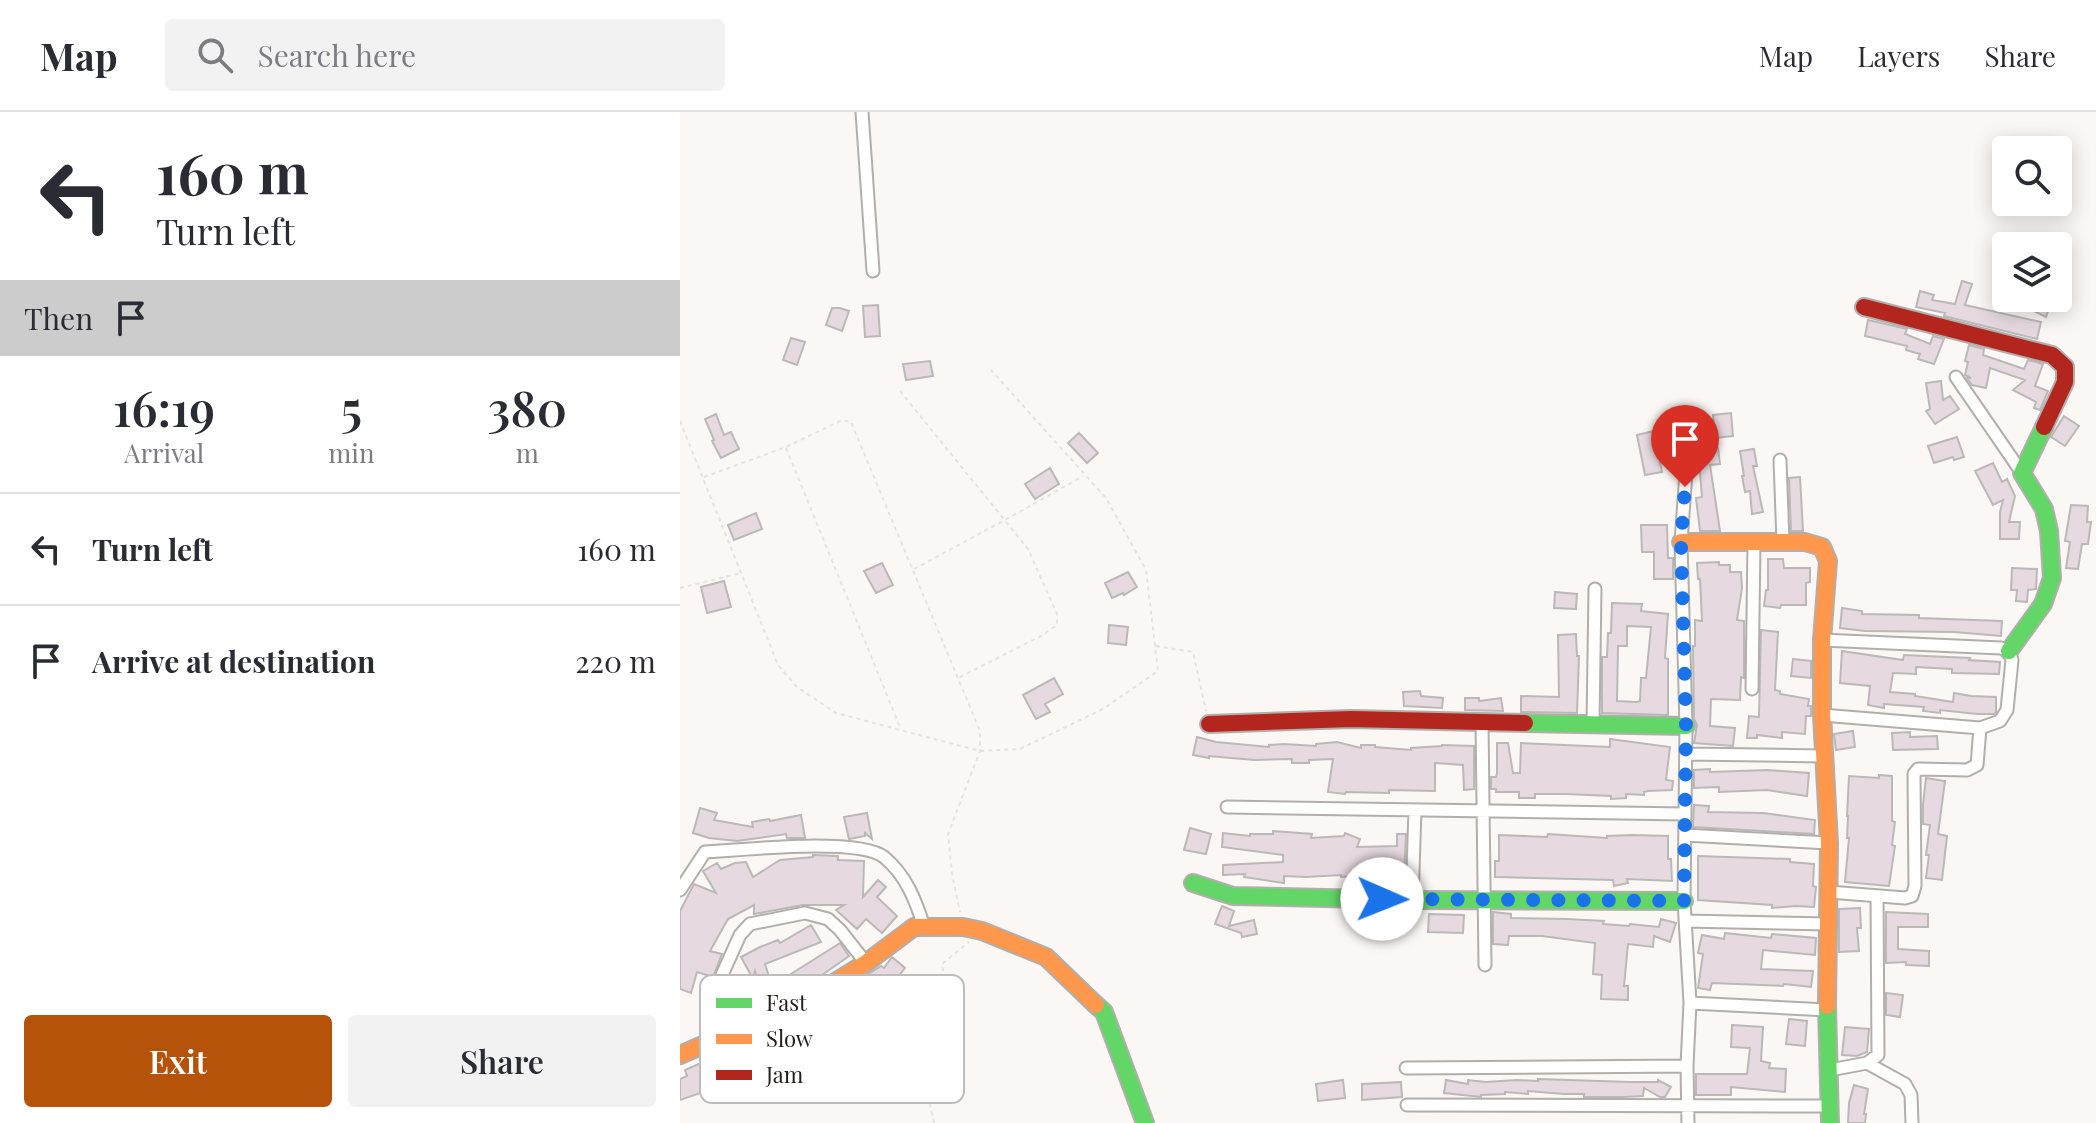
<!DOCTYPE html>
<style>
body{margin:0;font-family:"Playfair Display",serif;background:#f2f2f3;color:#2b2b33;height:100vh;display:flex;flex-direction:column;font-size:30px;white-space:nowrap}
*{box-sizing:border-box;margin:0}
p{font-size:26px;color:#7c7c81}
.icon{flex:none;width:44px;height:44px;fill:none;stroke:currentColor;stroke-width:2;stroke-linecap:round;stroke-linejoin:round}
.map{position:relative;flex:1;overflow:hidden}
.sheet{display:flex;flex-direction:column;background:#fff;width:680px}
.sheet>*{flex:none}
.guide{background:#fff;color:#2b2b33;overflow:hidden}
.fabs{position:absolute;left:1312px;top:24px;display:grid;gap:16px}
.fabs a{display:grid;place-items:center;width:80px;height:80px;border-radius:8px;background:#fff;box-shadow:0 4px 20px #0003;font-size:40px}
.pin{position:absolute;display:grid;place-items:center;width:68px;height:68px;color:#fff;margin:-82px -34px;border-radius:50% 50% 50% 0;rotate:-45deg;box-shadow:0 0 8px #0007}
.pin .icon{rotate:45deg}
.me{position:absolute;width:88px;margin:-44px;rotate:91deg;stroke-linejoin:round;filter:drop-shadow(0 0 6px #0008)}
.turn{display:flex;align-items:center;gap:28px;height:168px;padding:0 24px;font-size:36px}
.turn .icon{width:104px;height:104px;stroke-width:2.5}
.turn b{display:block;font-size:56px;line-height:68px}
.then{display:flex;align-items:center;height:76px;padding:0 24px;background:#0003;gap:16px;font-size:30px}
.eta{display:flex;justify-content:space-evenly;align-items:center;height:136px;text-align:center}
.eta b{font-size:48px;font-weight:600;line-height:56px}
.action{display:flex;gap:16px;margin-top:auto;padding:16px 24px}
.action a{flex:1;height:92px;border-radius:8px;background:#b45309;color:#fff;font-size:32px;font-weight:600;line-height:92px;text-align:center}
.action a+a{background:#f2f2f3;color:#2b2b33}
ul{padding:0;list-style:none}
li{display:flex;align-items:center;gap:24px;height:112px;padding:0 24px;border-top:2px solid #e1e1e2}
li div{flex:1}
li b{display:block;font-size:30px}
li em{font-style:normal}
header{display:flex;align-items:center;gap:48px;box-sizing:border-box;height:112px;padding:0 40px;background:#fff;border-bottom:2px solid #e1e1e2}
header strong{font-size:38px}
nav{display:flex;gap:44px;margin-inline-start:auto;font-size:28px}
.search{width:560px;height:72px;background:#f2f2f3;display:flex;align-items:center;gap:20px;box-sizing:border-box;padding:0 28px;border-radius:8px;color:#7c7c81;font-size:30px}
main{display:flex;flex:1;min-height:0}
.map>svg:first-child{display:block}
.building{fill:#e6dae0;stroke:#bbb8b8;stroke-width:2;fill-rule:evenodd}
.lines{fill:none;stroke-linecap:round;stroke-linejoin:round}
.street-casing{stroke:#b1aeab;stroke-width:15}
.fast-casing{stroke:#b1aeab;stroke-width:20}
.slow-casing{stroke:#b1aeab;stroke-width:20}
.jam-casing{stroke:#b1aeab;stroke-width:20}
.path{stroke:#e3e2e1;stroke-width:2;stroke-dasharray:4 4;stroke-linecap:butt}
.street{stroke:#fefefd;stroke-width:11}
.fast{stroke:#63d668;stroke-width:16}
.slow{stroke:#ff974d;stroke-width:16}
.jam{stroke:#b3261e;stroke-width:16}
.route{stroke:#1a73e8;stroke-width:14;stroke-dasharray:0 25.2}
.key{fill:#fff;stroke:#bdbcbb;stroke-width:2}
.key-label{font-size:22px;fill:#221f1d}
</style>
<header>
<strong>Map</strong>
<div class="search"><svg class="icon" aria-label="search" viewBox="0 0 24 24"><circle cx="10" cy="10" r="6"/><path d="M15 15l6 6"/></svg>Search here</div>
<nav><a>Map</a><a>Layers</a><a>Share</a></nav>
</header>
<main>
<section class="sheet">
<div class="guide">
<div class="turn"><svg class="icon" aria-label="left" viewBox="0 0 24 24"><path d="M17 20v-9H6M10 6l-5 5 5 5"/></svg><div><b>160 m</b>Turn left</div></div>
<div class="then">Then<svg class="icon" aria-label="arrive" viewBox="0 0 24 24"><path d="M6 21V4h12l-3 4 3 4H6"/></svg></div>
</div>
<div class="eta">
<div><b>16:19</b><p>Arrival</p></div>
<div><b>5</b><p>min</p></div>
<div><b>380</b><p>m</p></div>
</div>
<ul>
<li><svg class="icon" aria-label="left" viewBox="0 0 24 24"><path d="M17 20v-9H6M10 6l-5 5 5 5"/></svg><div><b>Turn left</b></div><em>160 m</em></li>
<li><svg class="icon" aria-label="arrive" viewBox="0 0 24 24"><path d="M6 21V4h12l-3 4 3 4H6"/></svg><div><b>Arrive at destination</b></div><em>220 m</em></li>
</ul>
<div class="action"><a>Exit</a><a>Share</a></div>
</section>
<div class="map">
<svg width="1416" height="1011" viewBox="0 0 1416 1011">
<rect width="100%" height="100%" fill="#fbf7f4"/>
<!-- building -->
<path class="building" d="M1282,169L1292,172L1285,193L1361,210L1357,227L1264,204L1265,201L1236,195L1240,179L1254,183L1252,188L1275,192Z
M1327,186H1354L1371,191L1366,205Z
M198,193L200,224L185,225L183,194Z
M152,196H160L169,199L162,219L146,213Z
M1188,208L1227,217L1225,222L1250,232L1253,224L1264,227L1254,252L1238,247L1240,242L1226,238L1227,234L1185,224Z
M111,226L125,230L117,253L103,248Z
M1289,233L1304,237L1303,243L1344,257L1348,248L1363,252L1355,274L1368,279L1360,298L1354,296L1356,290L1333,278L1345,268L1310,256L1306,276L1292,273L1287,266H1291L1285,263L1288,250L1285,249Z
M250,249L253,264L226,268L223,252Z
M1261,269L1263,288L1270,284L1279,297L1255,312L1246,299L1250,297L1246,271Z
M1051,301L1053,324L1035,326L1033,303Z
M36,302L44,323L51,320L59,337L41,346L32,329L34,328L25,307Z
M1384,304L1399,314L1385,334L1371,325Z
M974,319L982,360L965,363L957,323Z
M399,321L418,341L407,351L388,331Z
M1277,325L1284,345L1274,348L1273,345L1254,351L1248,334Z
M1038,336L1040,352L1030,353L1040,419H1020L1016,386L1022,385L1018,338Z
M1074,337L1077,354H1073L1083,400L1072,402L1070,379L1065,380L1062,364H1064L1060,339Z
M1313,351L1322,370L1327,367L1335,384L1329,410H1340L1339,427H1320V400L1323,388L1313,393L1295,359Z
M370,356L379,372L355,387L345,372Z
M1120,365L1123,419H1111L1109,366Z
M1391,393L1408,394L1407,410H1411L1408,432H1402L1398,457L1386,456L1390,430L1385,429Z
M76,401L82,417L54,428L48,413Z
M961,413H987L988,446H993V467H974V440H962Z
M1088,447H1103L1104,456H1130V470L1126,471V493H1101L1100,496L1084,494L1086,478H1088Z
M1039,450V453H1050V460H1061L1062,476L1057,508L1064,509V566L1061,565L1060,588L1031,587L1030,614L1055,616L1053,634L1014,631L1017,613L1014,607L1013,534H1015V508L1022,509L1020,467H1018L1017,451Z
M202,451L213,473L196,481L184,459Z
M1332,456L1357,457L1356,477L1348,478L1347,490L1336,489L1337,478H1331Z
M448,460L457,475L444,483L443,481L432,486L425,471Z
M44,469L51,495L27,501L21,475Z
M875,480L897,482L896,497L874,496Z
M932,491L962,492L961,499L988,502L985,546L988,547V603L922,601V545H927L928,521H931ZM947,514L971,515L966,566H961L960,589L957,590L937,589L938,534H947Z
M1162,496L1182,499V502L1239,503V506L1322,509L1321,524L1274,520L1185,519L1160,516Z
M429,513L448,515L446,533L428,531Z
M1081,518L1098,520L1095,578L1100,579V582L1129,587L1128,594H1131V604H1126L1125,622L1102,620V626L1077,623V626H1067L1069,604L1079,605Z
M896,522L897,544H899L897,601L841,600V584L879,585L878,523Z
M1162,539L1223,548L1224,543L1290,546L1289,548L1320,550L1319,562L1272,561V557L1236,555V562L1213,561L1210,580L1235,582V584L1273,590L1274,581L1291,584L1316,585V600L1314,602H1297L1260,598V601L1243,599L1244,595L1204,592V596L1188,593L1190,574L1160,571Z
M1113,547L1131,549V566L1111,564Z
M374,566L383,582L365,592L370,600L356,607L343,583Z
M740,579L741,584L763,586L762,596L724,594L723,580Z
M785,586H799V589L821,586L823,599L785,598Z
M1173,619L1175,635L1156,638L1154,622Z
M1230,620V625L1257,624L1258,637L1213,638L1212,621Z
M517,625L536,630L589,635V633L604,632L636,634V632L657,630L681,636V633H695V635L731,638V636L762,634V633L794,634V677L784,678L783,653L755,651V679L709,678V681L666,680L665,682L648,680L653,647L629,648V651H612V647L574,648L529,644V646L513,643Z
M930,627L990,635L986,668L993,669L992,678L968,679L964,680V683L946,682V686L931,687V684L886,682H855V686H839V680H816V677H811V665H816L817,661V631H828L833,661H840L841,631L930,635Z
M1030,657V660L1088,658L1129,661L1127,684L1087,678L1039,680V675L1014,676V658Z
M1199,663L1212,664V709L1215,710L1212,733L1215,734L1209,774L1165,770L1169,726H1167L1168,704H1167L1169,664L1199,666Z
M1246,666L1265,669L1258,722L1267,724L1262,768L1246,766L1249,743H1246L1250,713L1243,712V692Z
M1014,693L1029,694L1028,700L1083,701L1135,708L1134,722L1013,715Z
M20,696L37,701L34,708L73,715L72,710L89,707L90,709L121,703L125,726H107L106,722L57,729L29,726L13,721Z
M187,701L192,727L185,721V724L169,727L164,705Z
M510,716L531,722L526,742L504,738Z
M593,719L632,722L631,726L664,724L665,721L680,727L677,735L717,734V722H726L724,765H706V774H687L686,763L661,765V763L626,765L604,764V771L564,765L565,762L543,763V753L603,750V743L542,735L543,721L570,724V722H593Z
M868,722L927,726V724L952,723L988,724V747H991L992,769L947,767L948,771L934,774L933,768L815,765V749H819V723L867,725Z
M133,743L158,744V748L184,749L183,785L198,768L206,775L197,785L217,804L202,821L186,807L177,817L156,798L164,793H123L74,802V793L48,807L30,839L42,842L33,865L17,860L11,881L0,877V799L14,772L36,781L23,759L37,751L41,757L55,751L66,750L73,765L100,748L133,745Z
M1018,744L1110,747V750L1134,752L1133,774L1136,775L1134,795L1115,794L1092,796V793L1018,788Z
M542,794L554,799L549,814L574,808L577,822L562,825L561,821L535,812Z
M1180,796L1181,816H1177L1179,839L1159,840V797Z
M692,798L722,799V812L692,811Z
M813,800L831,802V806L887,807L924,809L923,812L949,814L950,812L979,815L981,807L996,811L990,830L974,824L973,835L948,832L944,874H948V888L921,887L922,863L913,862L915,831L862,824H829L828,833L813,832Z
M1206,800L1248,802V815H1218V837L1249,839V854L1226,853V850L1206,851Z
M749,802L784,803L783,821L748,820Z
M131,813L141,830L85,852L92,874L160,831L169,844L118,880L109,884L106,879L73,890L71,887L81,880L75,859L73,867L61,845L80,835L98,828L100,831Z
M1045,821L1091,826L1092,822L1136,826L1135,843L1083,838L1081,857L1133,859L1131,875L1104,872L1103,874L1032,871L1030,878L1018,876L1023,842L1018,841L1022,823L1044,827Z
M212,845L225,856L207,879L201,875L188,891L179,883L192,867L187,863L201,854L204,856Z
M1206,881L1223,883L1220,905L1206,903Z
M170,882L176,890L158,904L162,908L147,920L145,917L112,939L118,954L101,962L93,944L67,956L64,949L33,962L35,967L31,969L35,976L0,988V967L7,964L5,958L28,948L26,945L56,933L59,941L87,928L84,922L119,903L127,900L130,904L147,890L152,896Z
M1109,907L1127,909L1125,934L1106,932Z
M1052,913L1083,915L1081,949L1090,951L1089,956L1106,957L1105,980L1051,975V983H1016V962H1067L1070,936L1051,935Z
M1165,915L1189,917L1187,940L1177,944L1162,943Z
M858,967L950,970H978V968L991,975L985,985H980L964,976L963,984L943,985H904V982H884L848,979V982L825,980V982L801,983V985L764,981L766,968L788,972V968L806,970L837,968L858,969Z
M663,968L665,986L638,989L636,972Z
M721,970L722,985L682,988V972Z
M1174,973L1188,977L1184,1002H1186L1185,1011H1168L1169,991Z"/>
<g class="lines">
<!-- street casing -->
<g class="street-casing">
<path id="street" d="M182,0L193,159
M1276,265L1342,361
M1100,348L1103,430
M1072,577L1074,430
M1142,603L1300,616L1320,609L1327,598L1332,548L1329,539L1321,536L1142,528
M802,610L805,853
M913,612L915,477
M1006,642L1143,644
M547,695L1005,702
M1005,723L1149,731
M0,778L25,740C61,738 178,725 204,745C226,763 236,789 244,815
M1149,780L1225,786L1232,784L1235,774L1234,662L1238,657L1287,658L1297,653L1300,616
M732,788L735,698
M1005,809L1149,812
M1010,891L1147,898
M27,931L42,863L60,823L70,812L125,801L148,807L160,818L186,851
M1187,951L1225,972L1231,983L1232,1011
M726,956L1007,954
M1150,958L1187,951L1198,943L1197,784
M727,993L1150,994
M1008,1011L1007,954L1010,891L1004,789L1006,614L1001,430L1009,319"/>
</g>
<!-- fast casing -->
<g class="fast-casing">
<path id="fast" d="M1329,539L1363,492L1372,466L1369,419L1364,397L1342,361L1364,315
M845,611L1006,614
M513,771L553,784L732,788L1004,789
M416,893L424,900L465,1011
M1147,894L1150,1011"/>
</g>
<!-- slow casing -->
<g class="slow-casing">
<path id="slow" d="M1001,430H1125L1142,435L1148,449L1142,528V603L1149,731L1147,894
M0,943L126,888L186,851L234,815H283L302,819L366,845L416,893"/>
</g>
<!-- jam casing -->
<g class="jam-casing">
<path id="jam" d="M1184,195L1372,243L1385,255V270L1364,315
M529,612L671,607L845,611"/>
</g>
<!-- path -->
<path class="path" d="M220,279L348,437L377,502V513L361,524L278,566
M0,309L98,553L117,575L156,601L300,639L340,637L423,597L478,559L466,458L426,386L311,258
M106,336L220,615
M24,365L106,335L162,308L171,310L300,619V639L268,722L272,762L280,800
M234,457L325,408L403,364
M0,476L61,461
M476,534L513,540L526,599
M254,1011L238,937L266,876L262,852L289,830"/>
<!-- street -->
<use href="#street" class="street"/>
<!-- fast -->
<use href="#fast" class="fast"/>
<!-- slow -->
<use href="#slow" class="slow"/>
<!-- jam -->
<use href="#jam" class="jam"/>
</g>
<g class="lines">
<!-- route -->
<path class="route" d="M702,787L1004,789L1006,614L1001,430L1005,375"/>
</g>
<!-- legend -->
<rect x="20" y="863" width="264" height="128" rx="12" class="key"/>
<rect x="36" y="886" width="36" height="10" fill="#63d668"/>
<rect x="36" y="922" width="36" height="10" fill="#ff974d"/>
<rect x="36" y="958" width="36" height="10" fill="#b3261e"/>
<g class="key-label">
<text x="86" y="899">Fast</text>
<text x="86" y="935">Slow</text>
<text x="86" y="971">Jam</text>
</g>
</svg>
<div class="fabs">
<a><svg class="icon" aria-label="search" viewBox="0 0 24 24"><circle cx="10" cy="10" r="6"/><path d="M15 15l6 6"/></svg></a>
<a><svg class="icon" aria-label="layers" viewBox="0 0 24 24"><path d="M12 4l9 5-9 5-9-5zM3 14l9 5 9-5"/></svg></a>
</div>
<div class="pin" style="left:1005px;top:375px;background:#d93025"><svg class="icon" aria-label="arrive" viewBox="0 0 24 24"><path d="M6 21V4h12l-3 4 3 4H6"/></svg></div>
<svg class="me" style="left:702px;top:787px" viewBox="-20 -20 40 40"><circle r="19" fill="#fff"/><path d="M0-13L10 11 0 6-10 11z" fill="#1a73e8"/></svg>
</div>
</main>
